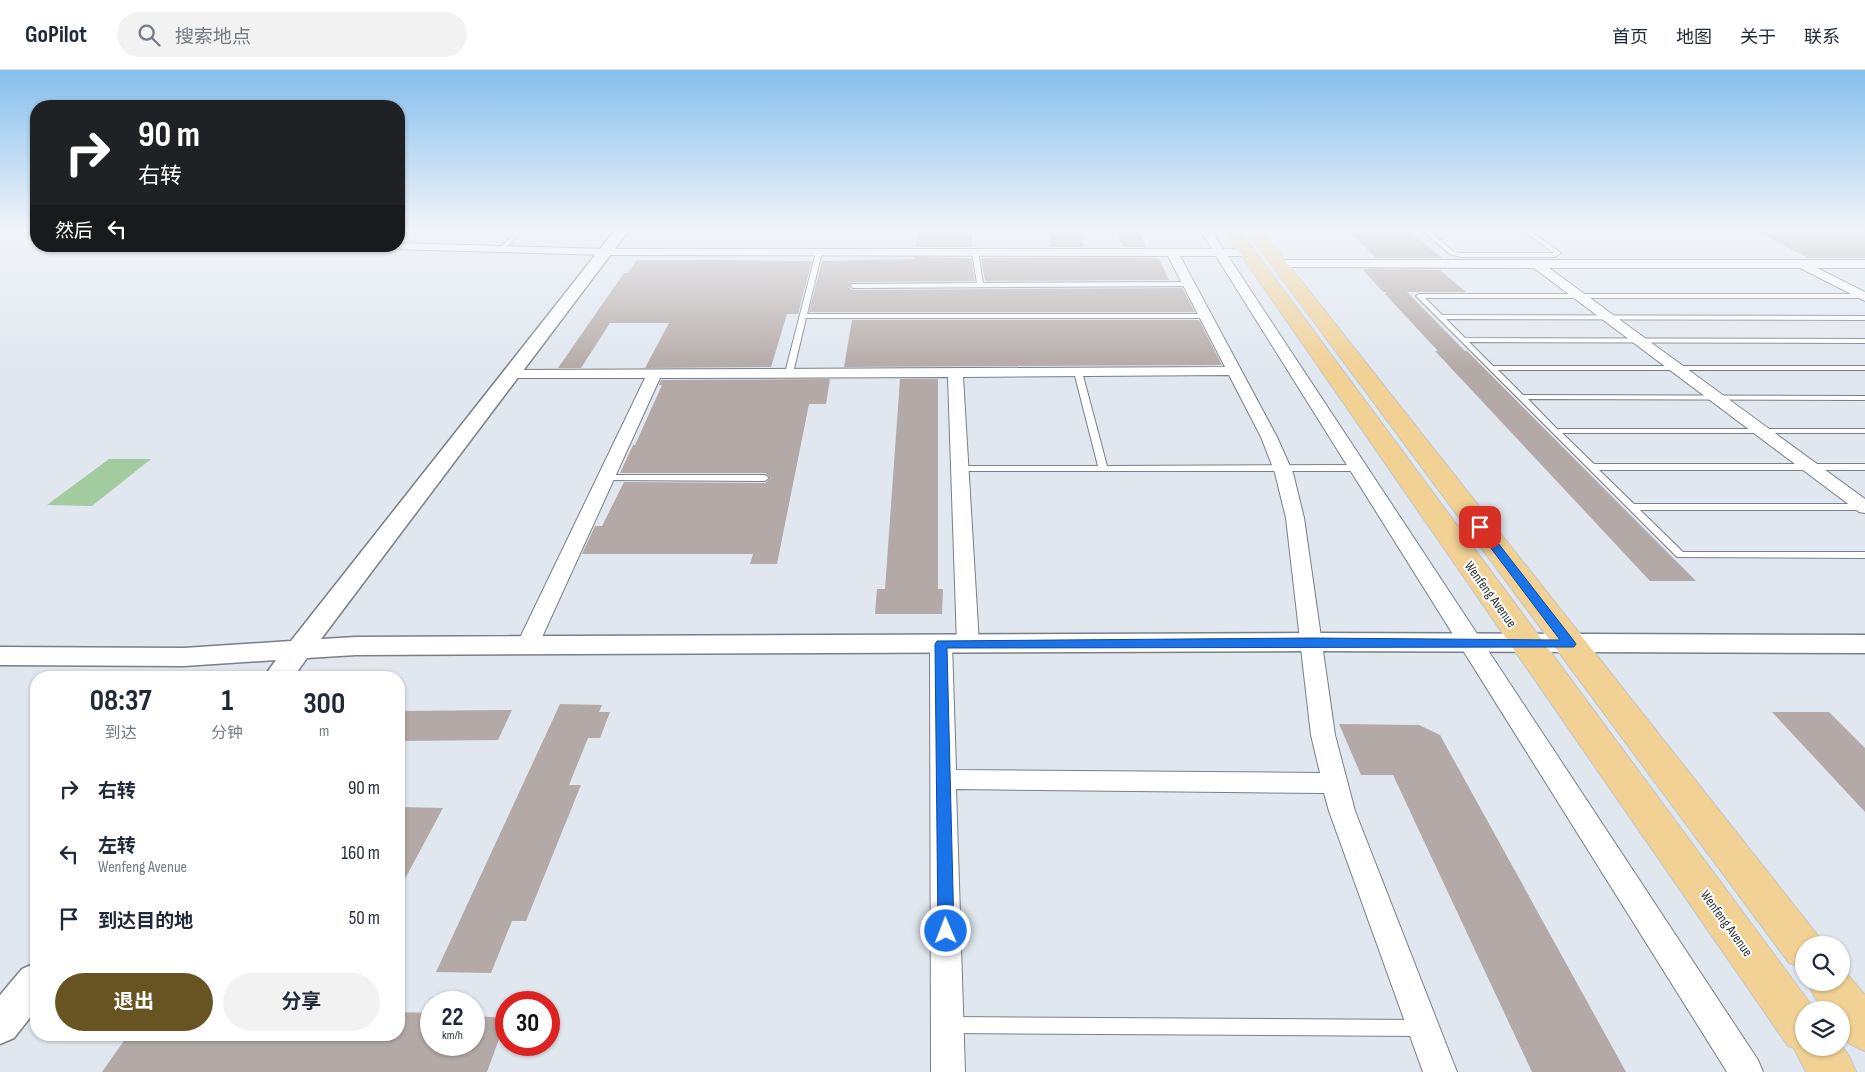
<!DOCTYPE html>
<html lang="zh">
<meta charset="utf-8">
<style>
body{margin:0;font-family:"Sofia Sans Condensed","Noto Sans SC",sans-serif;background:#f2f2f3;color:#1f2937;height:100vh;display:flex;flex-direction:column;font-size:19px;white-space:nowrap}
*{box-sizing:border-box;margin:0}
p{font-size:16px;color:#747a83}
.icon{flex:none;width:28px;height:28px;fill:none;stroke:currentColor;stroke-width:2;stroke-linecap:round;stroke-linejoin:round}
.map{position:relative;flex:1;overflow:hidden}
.side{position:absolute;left:30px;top:601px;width:375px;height:370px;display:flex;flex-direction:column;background:#fff;border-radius:20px;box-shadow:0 1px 4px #0004}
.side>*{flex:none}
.guide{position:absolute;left:30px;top:30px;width:375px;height:152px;border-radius:20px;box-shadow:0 1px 4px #0004;background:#202124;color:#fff;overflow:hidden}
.tools{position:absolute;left:1795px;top:866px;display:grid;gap:10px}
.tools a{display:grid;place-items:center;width:55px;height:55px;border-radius:50%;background:#fff;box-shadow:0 1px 4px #0004;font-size:25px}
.speed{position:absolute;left:420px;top:921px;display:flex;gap:10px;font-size:25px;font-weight:700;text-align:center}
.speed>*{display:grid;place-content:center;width:65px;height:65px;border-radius:50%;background:#fff;box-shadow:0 1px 4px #0004;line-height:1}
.speed small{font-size:12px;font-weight:400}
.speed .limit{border:8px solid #d22;background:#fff;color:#111}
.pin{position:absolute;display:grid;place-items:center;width:42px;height:42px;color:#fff;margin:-21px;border-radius:10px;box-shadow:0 2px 8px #0006}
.me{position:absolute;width:55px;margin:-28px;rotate:359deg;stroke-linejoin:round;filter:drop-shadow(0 0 4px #0008)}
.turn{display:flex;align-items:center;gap:18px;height:105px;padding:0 25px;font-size:22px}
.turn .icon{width:65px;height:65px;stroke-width:2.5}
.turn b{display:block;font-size:35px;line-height:42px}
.then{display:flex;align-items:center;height:48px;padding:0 25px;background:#0003;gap:10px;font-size:19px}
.eta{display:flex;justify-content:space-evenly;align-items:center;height:85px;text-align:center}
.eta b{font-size:30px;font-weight:700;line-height:35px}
.action{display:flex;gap:10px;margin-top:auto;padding:10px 25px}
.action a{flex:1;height:58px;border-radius:30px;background:#675422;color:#fff;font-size:20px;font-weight:700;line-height:58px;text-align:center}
.action a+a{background:#f2f2f3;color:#1f2937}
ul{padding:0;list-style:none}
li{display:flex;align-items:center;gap:15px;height:65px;padding:0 25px}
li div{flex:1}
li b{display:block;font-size:19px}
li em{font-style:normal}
header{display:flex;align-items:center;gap:30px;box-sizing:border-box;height:70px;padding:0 25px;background:#fff;border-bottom:1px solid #e0e1e3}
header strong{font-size:24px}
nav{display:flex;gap:28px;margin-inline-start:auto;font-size:18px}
.search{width:350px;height:45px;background:#f2f2f3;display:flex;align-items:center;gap:12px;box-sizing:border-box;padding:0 18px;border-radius:28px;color:#747a83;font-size:19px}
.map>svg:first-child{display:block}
.green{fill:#a2cb9f}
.building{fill:#b3a9a6}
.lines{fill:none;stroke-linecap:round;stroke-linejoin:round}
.service-casing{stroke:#797f86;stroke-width:2}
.minor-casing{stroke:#797f86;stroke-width:2}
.tertiary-casing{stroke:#797f86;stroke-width:3}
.primary-casing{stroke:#c4c5c6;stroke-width:2}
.service{fill:#fff;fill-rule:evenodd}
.minor{fill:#fff;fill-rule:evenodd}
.tertiary{fill:#fff;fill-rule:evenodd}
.primary{fill:#f1d194;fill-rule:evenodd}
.route{fill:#1a73e8;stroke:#114b97}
.labels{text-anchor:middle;stroke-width:4;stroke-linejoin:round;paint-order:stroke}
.street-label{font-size:14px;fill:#2c2f32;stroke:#fff}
</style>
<header>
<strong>GoPilot</strong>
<div class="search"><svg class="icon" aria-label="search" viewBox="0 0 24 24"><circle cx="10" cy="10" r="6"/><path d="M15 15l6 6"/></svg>搜索地点</div>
<nav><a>首页</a><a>地图</a><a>关于</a><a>联系</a></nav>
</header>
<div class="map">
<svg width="1865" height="1002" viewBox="0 0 1865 1002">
<rect width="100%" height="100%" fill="#e0e7ef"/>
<!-- green -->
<path class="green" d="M109,389H151L92,436L47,435Z"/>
<!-- building -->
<path class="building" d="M917,160H972V177H916Z
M1047,160H1078L1084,177H1051Z
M1116,160H1138L1146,177H1123Z
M1348,160H1409L1442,188H1376Z
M1753,160H1865V188H1808Z
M915,187L971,188L975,211L853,212L848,217L853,220L1182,218L1195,242H809L822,191L914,189Z
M981,188H1151L1159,189L1169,210L985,211Z
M637,190H720L812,191L798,244H787L771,297L645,298L669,253H610L581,298H558L624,203H628Z
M1365,199L1440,200L1466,222H1407L1465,281H1467L1696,511H1650L1435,281H1438L1385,224L1386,222H1383L1363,200Z
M852,250H1199L1222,295L844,297Z
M830,309L826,334H809L777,494H750L753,484H582L595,456H602L624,412L765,413L771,408L765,403H620L633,375H635L662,315H659L661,310Z
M900,309H938V519H943L942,544H875L877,519H885Z
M560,634L602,635L599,642H610L600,668H588L569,715H581L526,851H512L491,903L436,902Z
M512,640L498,670L399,671V641Z
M1772,642H1829L1865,678V742Z
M1339,654L1419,655L1440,665L1626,1002H1532L1393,705H1361Z
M399,737L443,738L399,820Z
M399,942L431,943V975H474V946L506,948V950L487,1002H102L128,965H399Z"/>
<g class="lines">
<!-- service casing -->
<g class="service-casing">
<path id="service" d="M517,160H523L504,180H500V178Z
M1422,160H1429L1454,182L1461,183H1554L1522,160H1529L1561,183L1555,187H1461L1450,184Z
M819,180L822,182L807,244H1206L1209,246L1206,248H806L793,303L789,305H786L785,303L816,182Z
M975,180L978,182L983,213L1189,212L1192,214L1189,216L853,218L850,216L853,214L977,213L972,182Z
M1865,224V228H1425L1442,245L1865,246V250L1446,249L1465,268L1865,269V273L1469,272L1493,296H1865V300H1498L1523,325L1865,326V330L1528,329L1557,359H1865V363H1562L1594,394H1865V400H1599L1634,434H1865V440H1640L1683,482H1865V488L1677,487L1416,226L1419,224Z
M1075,300H1078L1082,302L1107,396L1358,395L1362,398L1358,401H957L956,399L957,397L960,396H1098L1074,302Z
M606,405H765L769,408L765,411L603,410L602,408L603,406Z
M951,947L1419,950L1425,953L1427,958L1425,963L1419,966L951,963L945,960L943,955L945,950Z"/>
</g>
<!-- minor casing -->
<g class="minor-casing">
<path id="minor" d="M1200,160H1211L1223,179L1247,180L1253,183L1247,186H1228L1758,990L1763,1002H1727L1216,186H1180L1277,367L1293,403L1304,448L1335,665L1355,741L1457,1002H1423L1329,741L1324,723L956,719L965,1002H931L930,574L933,569L941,567L949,569L952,574L956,700L1320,703L1311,665L1286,448L1275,403L1261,367L1229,305L963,307L979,574L976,579L968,581L960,579L957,574L948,307L660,308L538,576L535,581L527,583L519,581L516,576L645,308H512L507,307L505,304L507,301L512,300L1225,297L1168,186L606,185L395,179L389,176H399V173L606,179H1212Z
M1279,190H1865V198H1817L1865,222V231L1800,198H1549L1865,429V443L1859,442L1534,198L1275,197L1273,194Z"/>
</g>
<!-- tertiary casing -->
<g class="tertiary-casing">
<path id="tertiary" d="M615,160H629L321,569L356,567L1312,563L1865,565V583L1312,581L356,585L307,588L293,608H263L276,590L184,596L0,595V577L184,578L291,571Z
M36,893V940L14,968L0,974V925L22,899Z"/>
</g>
<!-- primary casing -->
<g class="primary-casing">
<path id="primary" d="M1224,160H1239L1815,940H1804V978H1841V975L1849,986L1856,1002H1806L1794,978L1788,976Z
M1246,160H1261L1819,867L1822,875H1804V898L1789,893Z
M1841,897L1865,925V981C1839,971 1841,966 1841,940H1824L1814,926L1808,912H1841Z"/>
</g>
<!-- service -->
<use href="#service" class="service"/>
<!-- minor -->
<use href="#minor" class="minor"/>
<!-- tertiary -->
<use href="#tertiary" class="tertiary"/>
<!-- primary -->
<use href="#primary" class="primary"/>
</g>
<!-- sky -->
<linearGradient id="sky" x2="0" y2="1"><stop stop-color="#86bfed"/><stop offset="0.53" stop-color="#f1f4f8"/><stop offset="1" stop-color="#f1f4f8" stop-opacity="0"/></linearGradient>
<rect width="1865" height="301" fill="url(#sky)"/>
<!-- route -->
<path class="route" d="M1480,454L1484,455L1574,571L1576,574L1574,577L947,578L954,861L952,866L946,868L940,866L938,861L935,574L937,571L1312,568L1560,570L1475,457Z"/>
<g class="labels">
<!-- street labels -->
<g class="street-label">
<text transform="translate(1491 524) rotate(54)" y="5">Wenfeng Avenue</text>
<text transform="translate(1727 853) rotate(54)" y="5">Wenfeng Avenue</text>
</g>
</g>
</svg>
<div class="tools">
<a><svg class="icon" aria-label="search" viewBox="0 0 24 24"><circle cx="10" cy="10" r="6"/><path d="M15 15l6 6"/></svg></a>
<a><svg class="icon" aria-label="layers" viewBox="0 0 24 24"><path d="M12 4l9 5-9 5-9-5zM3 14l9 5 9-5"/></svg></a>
</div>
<div class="speed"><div>22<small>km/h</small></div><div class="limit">30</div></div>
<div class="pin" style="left:1480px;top:457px;background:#d93025"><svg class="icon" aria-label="arrive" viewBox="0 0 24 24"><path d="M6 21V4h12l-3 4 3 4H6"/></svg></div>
<svg class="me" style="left:946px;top:861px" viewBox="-20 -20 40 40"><circle r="17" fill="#1a73e8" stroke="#fff" stroke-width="3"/><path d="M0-11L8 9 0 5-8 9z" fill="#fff"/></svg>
<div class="guide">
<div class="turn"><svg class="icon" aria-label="right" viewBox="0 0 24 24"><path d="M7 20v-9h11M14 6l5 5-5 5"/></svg><div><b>90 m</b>右转</div></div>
<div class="then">然后<svg class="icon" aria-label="left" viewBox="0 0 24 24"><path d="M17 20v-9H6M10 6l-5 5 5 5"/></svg></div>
</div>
<section class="side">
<div class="eta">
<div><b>08:37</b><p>到达</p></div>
<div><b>1</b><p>分钟</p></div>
<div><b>300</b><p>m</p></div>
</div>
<ul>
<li><svg class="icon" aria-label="right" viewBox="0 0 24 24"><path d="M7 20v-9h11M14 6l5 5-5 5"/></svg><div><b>右转</b></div><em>90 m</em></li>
<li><svg class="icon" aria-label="left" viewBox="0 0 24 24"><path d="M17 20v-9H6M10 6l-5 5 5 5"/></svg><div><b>左转</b><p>Wenfeng Avenue</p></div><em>160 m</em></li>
<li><svg class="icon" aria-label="arrive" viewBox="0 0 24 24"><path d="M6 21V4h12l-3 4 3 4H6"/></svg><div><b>到达目的地</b></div><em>50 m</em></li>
</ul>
<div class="action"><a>退出</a><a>分享</a></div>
</section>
</div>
